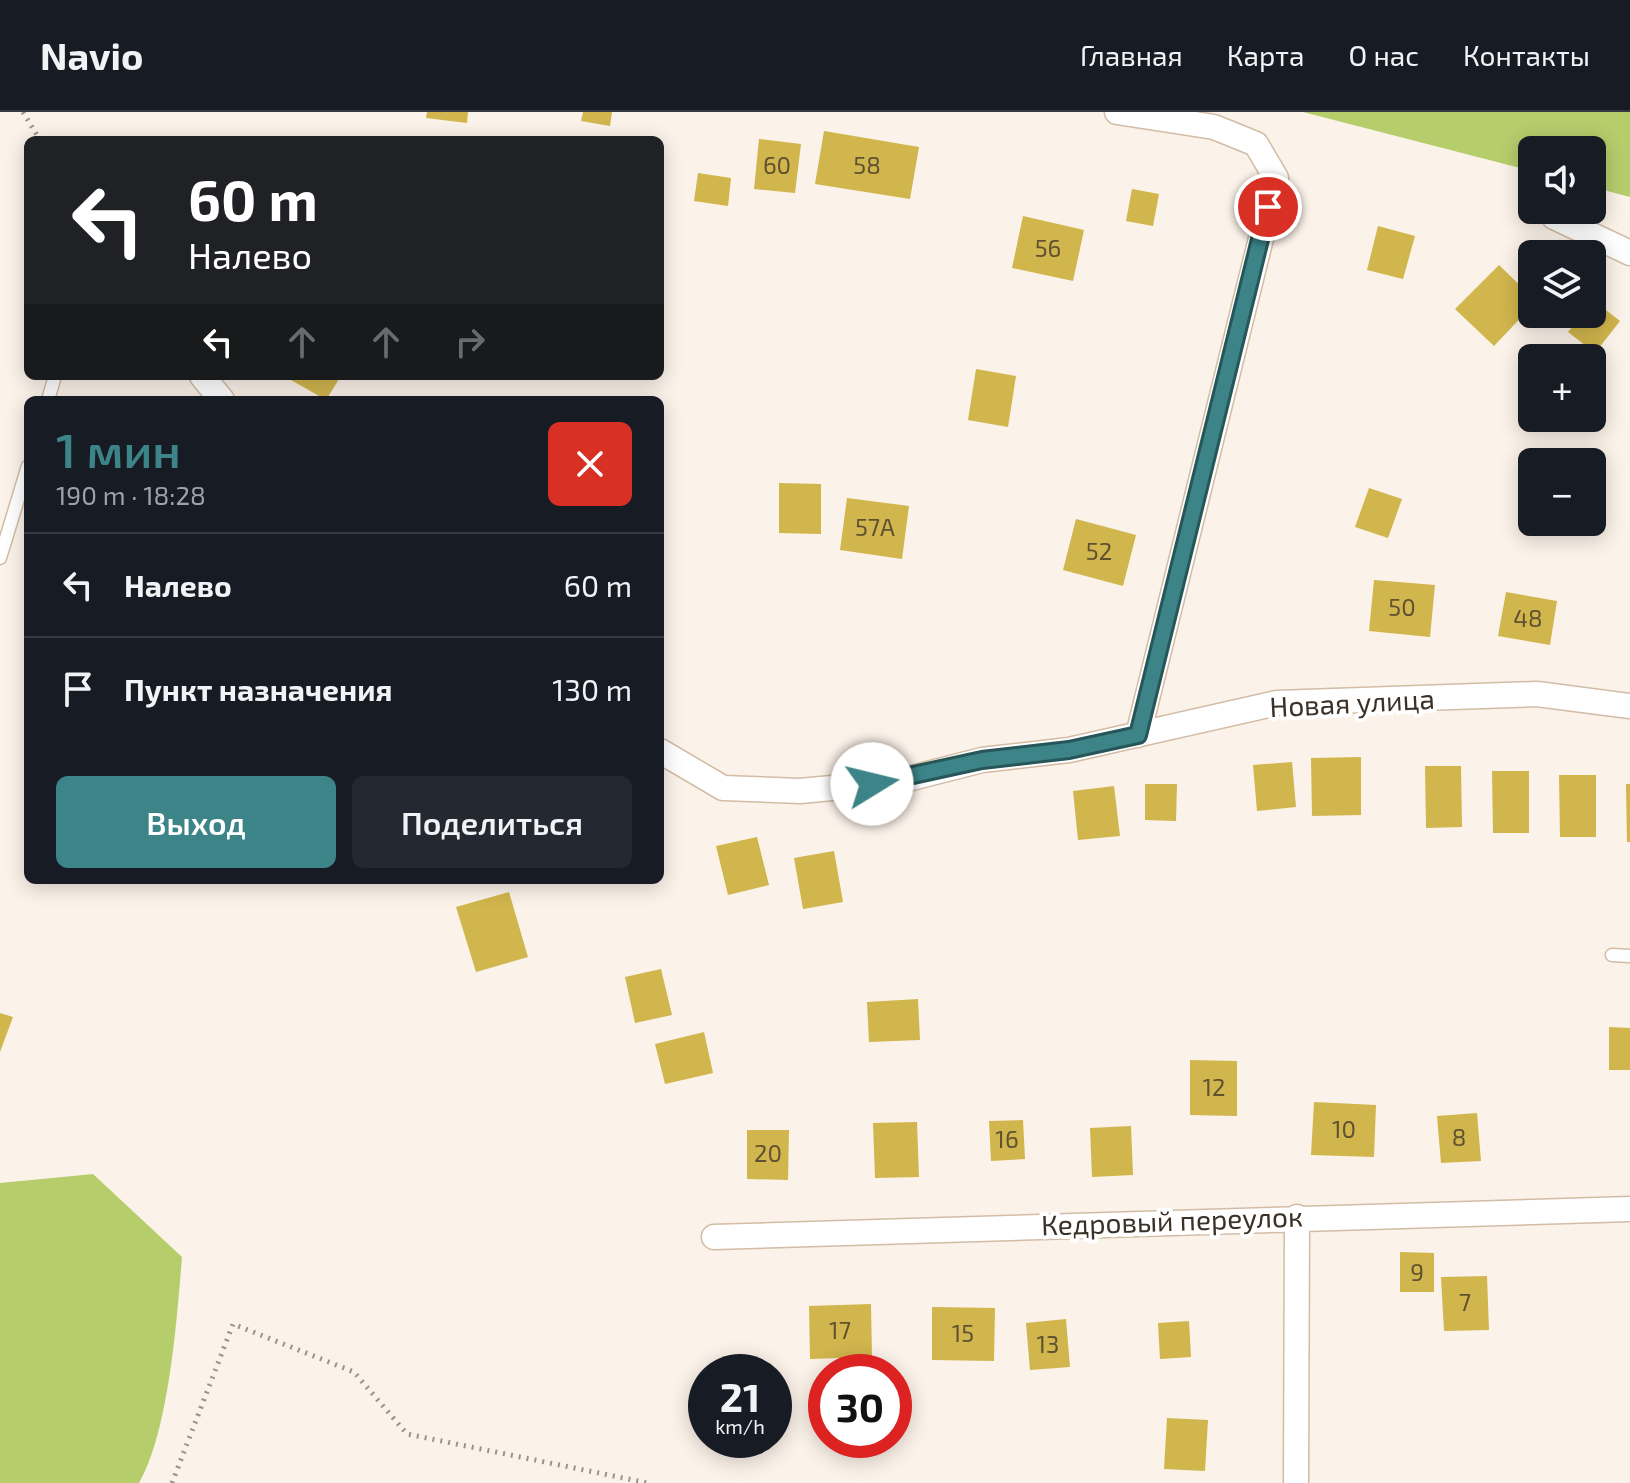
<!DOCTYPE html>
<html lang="ru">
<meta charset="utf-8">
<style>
body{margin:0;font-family:"Exo 2",sans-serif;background:#242831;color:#f1f3f6;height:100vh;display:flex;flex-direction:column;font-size:30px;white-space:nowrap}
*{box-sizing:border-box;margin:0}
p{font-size:26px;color:#9ea1a6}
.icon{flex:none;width:44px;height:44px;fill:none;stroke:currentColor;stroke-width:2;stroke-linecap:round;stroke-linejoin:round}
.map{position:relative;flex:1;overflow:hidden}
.details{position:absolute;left:24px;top:284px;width:640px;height:488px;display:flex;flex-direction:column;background:#171b24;border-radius:12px;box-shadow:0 4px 20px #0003}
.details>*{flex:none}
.top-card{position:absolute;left:24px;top:24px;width:640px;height:244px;border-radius:12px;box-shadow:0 4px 20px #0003;background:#202124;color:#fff;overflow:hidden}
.controls{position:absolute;left:1518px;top:24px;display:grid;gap:16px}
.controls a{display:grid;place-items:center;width:88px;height:88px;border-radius:12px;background:#171b24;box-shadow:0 4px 20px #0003;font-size:40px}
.speed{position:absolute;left:688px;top:1242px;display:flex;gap:16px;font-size:40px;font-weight:700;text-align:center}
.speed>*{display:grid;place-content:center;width:104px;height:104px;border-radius:50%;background:#171b24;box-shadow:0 4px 20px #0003;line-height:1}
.speed small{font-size:20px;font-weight:400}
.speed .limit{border:12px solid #d22;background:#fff;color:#111}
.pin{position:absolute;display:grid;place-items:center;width:68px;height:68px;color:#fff;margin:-34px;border:4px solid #fff;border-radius:50%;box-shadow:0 2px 8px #0007}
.me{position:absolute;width:88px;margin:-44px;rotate:81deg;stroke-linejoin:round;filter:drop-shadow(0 0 6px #0008)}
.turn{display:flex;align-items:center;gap:28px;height:168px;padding:0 32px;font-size:36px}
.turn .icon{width:104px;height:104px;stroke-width:2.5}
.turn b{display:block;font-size:56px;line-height:68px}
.lanes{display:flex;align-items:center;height:76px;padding:0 32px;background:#0003;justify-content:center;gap:40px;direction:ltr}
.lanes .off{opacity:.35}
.round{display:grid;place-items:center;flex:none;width:84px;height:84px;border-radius:12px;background:#242831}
.head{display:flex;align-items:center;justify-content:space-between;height:136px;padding:0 32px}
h1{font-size:48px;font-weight:600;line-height:60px;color:#3c8488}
.primary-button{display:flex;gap:16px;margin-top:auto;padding:16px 32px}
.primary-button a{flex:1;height:92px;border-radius:12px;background:#3c8488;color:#fff;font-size:32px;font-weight:600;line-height:92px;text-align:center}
.primary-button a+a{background:#242831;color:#f1f3f6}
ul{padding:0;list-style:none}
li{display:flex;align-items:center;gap:24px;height:104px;padding:0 32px;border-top:2px solid #363941}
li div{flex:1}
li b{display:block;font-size:30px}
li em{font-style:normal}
header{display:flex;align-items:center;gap:48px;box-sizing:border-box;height:112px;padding:0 40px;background:#171b24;border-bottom:2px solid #363941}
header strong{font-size:38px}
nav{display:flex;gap:44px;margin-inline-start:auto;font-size:28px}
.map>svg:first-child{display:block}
.water{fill:#b6cd6c}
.building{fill:#d1b54d}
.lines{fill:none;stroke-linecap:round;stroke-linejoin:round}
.service-casing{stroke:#d2bca5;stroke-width:15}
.minor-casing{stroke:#d2bca5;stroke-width:27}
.path{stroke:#9b9289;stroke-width:5;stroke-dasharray:2 6;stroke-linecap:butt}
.service{stroke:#fff;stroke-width:12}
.minor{stroke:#fff;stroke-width:24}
.route-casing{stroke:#275658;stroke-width:20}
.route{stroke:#3c8488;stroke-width:14}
.labels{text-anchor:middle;stroke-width:8;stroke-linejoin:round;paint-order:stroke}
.number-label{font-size:24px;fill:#605231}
.street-label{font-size:28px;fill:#3a3128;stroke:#fff}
</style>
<header>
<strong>Navio</strong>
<nav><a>Главная</a><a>Карта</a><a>О нас</a><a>Контакты</a></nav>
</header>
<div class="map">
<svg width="1630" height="1371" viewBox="0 0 1630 1371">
<rect width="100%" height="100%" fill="#fbf2e9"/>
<!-- water -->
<path class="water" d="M1303,0H1630V85L1592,75V38H1532V59Z
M93,1062L182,1145C177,1206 169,1320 139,1371H0V1071Z"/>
<!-- building -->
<path class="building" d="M427,0H468L467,11L426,6Z
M583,0H612L610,14L581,9Z
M824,19L919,35L910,87L815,72Z
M759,27L801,32L795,81L754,77Z
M698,61L731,66L728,94L694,89Z
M1132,77L1159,82L1153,114L1126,109Z
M1023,104L1084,118L1073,169L1012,156Z
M1378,114L1415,124L1403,167L1367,158Z
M1499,153L1532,185V194L1494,234L1455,197Z
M1592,187L1620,209L1595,241L1568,220L1582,202H1592Z
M976,257L1016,264L1008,315L968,308Z
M284,264H341L326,288Z
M779,371L821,372V422L779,421Z
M1369,376L1402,387L1388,426L1355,415Z
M847,386L909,394L902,447L840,438Z
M1076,407L1136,423L1123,474L1063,458Z
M1374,468L1435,473L1430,525L1369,519Z
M1506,480L1557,489L1550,533L1498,524Z
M1361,645V703L1312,704L1311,646Z
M1292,650L1296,695L1257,699L1253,653Z
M1425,654H1461L1462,715L1426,716Z
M1492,659H1529V721H1493Z
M1559,663H1596V725H1560Z
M1145,672H1177L1176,709L1145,708Z
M1626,672H1630V730H1627Z
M1114,674L1120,724L1078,728L1073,679Z
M757,725L769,773L728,783L716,734Z
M834,739L843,790L803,797L794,746Z
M509,780L528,845L476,860L456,795Z
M661,857L672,903L635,911L625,865Z
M918,887L920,928L869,930L867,890Z
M0,901L13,905L0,940Z
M1609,915L1630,916V958H1609Z
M704,920L713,961L665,972L655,932Z
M1190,948L1237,949V1004L1190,1003Z
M1314,990L1376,993L1374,1045L1311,1043Z
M1477,1001L1481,1049L1441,1051L1437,1004Z
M1023,1008L1025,1047L991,1049L989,1009Z
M917,1010L919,1065L875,1066L873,1011Z
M1131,1014L1133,1063L1092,1065L1090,1016Z
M747,1018H789L788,1068L747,1067Z
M1400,1140L1434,1141V1180H1400Z
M1487,1164L1489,1218L1444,1219L1441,1165Z
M871,1192L872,1245L810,1247L809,1194Z
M932,1195L995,1196L994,1249L932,1248Z
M1066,1207L1070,1255L1030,1258L1026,1211Z
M1189,1209L1191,1245L1160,1247L1158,1211Z
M1167,1306L1208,1308L1205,1359L1164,1357Z"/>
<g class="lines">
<!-- service casing -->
<g class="service-casing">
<path id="service" d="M48,288L55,264
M0,446L28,354
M1612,843L1630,844"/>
</g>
<!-- minor casing -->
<g class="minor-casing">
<path id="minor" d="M1117,0L1214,15L1256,32L1276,66L1138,623
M1554,105L1630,141
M202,264L222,288
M660,639L723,676L800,679L896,670L982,648L1069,638L1277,591L1537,582L1630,594
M714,1125L1630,1097
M1296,1371L1297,1105"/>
</g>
<!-- path -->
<path class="path" d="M23,0L40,28
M172,1371L233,1212L354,1260L407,1322L648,1371"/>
<!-- service -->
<use href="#service" class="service"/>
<!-- minor -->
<use href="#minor" class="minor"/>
</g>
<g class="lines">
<!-- route casing -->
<g class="route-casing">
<path id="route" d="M872,672L982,648L1069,638L1138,623L1268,95"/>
</g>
<!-- route -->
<use href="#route" class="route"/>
</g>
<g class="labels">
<!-- number labels -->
<g class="number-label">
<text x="777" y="62">60</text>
<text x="867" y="62">58</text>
<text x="1048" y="145">56</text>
<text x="875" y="424">57А</text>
<text x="1099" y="448">52</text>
<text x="1402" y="504">50</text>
<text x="1528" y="515">48</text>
<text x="1214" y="984">12</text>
<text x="1344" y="1026">10</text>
<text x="1459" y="1034">8</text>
<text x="1007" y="1036">16</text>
<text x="768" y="1050">20</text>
<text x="1417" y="1169">9</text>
<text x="1465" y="1199">7</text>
<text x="840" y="1227">17</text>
<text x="963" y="1230">15</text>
<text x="1048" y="1241">13</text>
</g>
<!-- street labels -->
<g class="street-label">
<text transform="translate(1352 591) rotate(-3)" y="10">Новая улица</text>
<text transform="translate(1172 1109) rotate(-2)" y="10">Кедровый переулок</text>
</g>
</g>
</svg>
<div class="controls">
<a><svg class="icon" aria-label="sound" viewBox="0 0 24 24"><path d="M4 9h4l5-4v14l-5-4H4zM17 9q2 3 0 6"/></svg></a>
<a><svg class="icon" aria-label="layers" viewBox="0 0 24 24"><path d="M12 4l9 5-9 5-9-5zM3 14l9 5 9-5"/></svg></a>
<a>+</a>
<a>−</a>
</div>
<div class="speed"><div>21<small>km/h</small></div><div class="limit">30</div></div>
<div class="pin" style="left:1268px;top:95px;background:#d93025"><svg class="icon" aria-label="arrive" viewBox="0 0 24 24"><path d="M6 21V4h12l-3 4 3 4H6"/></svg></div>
<svg class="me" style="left:872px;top:672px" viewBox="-20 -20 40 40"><circle r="19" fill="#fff"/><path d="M0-13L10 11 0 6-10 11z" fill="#3c8488"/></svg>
<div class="top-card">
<div class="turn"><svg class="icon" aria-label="left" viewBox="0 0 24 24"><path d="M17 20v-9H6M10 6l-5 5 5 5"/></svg><div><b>60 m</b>Налево</div></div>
<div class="lanes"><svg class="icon" aria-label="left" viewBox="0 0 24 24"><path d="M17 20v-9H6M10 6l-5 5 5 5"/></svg><svg class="icon off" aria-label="ahead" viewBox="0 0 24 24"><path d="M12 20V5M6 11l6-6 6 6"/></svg><svg class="icon off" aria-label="ahead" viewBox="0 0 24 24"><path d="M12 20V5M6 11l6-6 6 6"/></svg><svg class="icon off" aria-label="right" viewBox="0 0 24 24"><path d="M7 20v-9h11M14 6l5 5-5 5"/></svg></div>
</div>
<section class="details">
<div class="head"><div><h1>1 мин</h1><p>190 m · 18:28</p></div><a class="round" style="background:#d93025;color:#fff"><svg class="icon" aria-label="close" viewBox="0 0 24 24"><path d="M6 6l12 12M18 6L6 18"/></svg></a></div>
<ul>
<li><svg class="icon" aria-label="left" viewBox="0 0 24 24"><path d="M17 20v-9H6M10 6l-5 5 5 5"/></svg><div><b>Налево</b></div><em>60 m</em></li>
<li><svg class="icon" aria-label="arrive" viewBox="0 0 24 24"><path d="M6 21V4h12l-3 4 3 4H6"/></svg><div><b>Пункт назначения</b></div><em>130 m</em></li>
</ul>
<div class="primary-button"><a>Выход</a><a>Поделиться</a></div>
</section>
</div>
